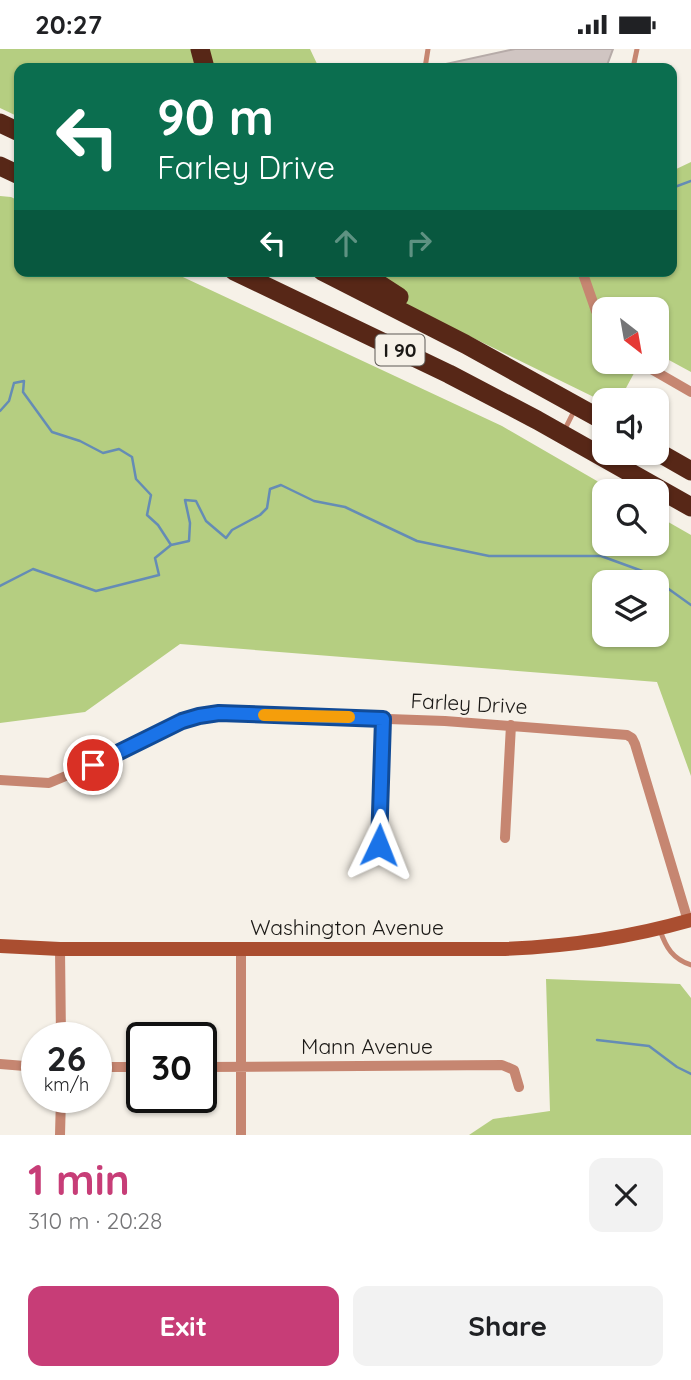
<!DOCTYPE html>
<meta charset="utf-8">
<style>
body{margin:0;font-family:Quicksand,sans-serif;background:#f2f2f2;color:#202124;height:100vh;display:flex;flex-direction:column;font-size:26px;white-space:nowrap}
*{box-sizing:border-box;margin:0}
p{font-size:23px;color:#757577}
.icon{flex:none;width:38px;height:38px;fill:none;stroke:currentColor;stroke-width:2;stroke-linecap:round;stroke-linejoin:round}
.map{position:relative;height:1086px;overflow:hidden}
.side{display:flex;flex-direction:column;background:#fff;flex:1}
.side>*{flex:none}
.guide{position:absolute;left:14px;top:14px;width:663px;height:214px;border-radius:14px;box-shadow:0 2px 5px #0004;background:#0b6e4f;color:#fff;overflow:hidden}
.needle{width:46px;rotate:149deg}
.controls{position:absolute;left:592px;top:248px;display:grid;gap:14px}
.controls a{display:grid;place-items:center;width:77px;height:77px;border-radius:14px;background:#fff;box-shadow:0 2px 5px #0004;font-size:35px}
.speed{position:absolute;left:21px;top:973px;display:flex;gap:14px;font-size:35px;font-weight:700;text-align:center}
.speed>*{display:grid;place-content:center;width:91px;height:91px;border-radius:50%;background:#fff;box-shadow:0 2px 5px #0004;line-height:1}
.speed small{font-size:18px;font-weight:400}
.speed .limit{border:4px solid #111;border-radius:10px;background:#fff;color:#111}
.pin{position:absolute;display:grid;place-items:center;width:60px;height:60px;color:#fff;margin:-30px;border:4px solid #fff;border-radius:50%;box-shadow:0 2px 7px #0007}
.me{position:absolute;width:77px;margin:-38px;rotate:2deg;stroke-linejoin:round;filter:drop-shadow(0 0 5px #0008)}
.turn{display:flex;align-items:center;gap:24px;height:147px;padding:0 28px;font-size:32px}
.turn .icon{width:91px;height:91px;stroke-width:2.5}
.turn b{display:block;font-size:49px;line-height:60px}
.lanes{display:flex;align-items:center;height:66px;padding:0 28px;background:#0003;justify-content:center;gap:35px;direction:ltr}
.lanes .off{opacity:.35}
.round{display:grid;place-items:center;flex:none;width:74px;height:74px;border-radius:14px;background:#f2f2f2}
.head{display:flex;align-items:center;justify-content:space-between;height:119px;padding:0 28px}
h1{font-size:42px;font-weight:700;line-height:52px;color:#c73d77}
.primary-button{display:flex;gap:14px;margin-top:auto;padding:14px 28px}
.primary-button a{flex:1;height:80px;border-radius:14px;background:#c73d77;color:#fff;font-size:28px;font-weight:700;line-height:80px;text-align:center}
.primary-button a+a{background:#f2f2f2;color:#202124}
.status{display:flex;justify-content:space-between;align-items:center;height:49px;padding:0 35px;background:#fff;direction:ltr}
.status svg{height:19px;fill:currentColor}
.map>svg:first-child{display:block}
.green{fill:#b5ce81;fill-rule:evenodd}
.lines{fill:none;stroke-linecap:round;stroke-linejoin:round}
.stream{stroke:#658cb5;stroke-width:2.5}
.building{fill:#d0c5c2;stroke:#b6aba8;stroke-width:2}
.lane{stroke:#c68671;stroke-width:5}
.street{stroke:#c68671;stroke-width:10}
.secondary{stroke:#aa4e30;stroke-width:14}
.highway{stroke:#572717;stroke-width:19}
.route-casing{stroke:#114b97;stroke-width:18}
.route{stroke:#1a73e8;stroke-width:12}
.slow{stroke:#f59e0b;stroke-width:12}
.labels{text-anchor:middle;stroke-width:5;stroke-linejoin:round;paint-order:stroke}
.shield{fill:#f6f1e8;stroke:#5c5954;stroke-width:2}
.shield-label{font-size:19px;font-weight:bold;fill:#1a1815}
.street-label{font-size:21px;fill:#1a1815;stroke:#f6f1e8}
</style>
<div class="status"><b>20:27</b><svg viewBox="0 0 49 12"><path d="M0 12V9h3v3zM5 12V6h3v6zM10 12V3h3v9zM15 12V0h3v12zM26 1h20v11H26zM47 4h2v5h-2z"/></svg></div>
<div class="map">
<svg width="691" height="1086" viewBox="0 0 691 1086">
<rect width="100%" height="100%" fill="#f6f1e8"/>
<!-- green -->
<path class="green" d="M0,0H310L319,19H19V68L0,59Z
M691,113V323L656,304V261H604V313H640L619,352L604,353L336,222H672V122Z
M0,147L11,148L19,152V222H170L502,377L616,443H604V495H656V466L691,486V727L657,633L180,595L85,663L0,674ZM604,534H656V586H604Z
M546,930L680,935L691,949V1086H469L493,1070L550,1062Z"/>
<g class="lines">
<!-- stream -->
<path class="stream" d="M672,139L691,132
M489,222L492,225L502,222
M0,362L9,352L14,334L24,332L23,343L52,383L80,392L103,404L119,400L132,408L136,430L151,446L147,466L158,476L171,496L189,492L190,474L185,451L196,452L206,472L226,489L232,481L260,466L267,459L270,440L281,436L314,452L345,458L417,492L489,507H601L645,523L691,556
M0,537L33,520L96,542L159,526L155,509L171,496
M597,991L649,997L677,1018L691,1025"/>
</g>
<!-- building -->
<path class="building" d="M515,0H613L606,19H441V16Z"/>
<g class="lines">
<!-- lane -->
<path class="lane" d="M425,19L428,0
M633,19L637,0
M564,382L575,360
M660,881C666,899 673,910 691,916"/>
<!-- street -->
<path class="street" d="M582,222L596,262L604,277
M639,313L691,343
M0,731L49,734L109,709L182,672L199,667L219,664L445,672L627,686L632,689L635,695L688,872
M505,789L511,676
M379,796L383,670
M60,900L61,989
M0,1015L37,1018
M96,1018H142
M201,1018L502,1016L514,1021L519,1038
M60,1086L61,1048
M241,1086V900"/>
<!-- secondary -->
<path class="secondary" d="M0,897L60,900H500C565,898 628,889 691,871"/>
<!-- highway -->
<path class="highway" d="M200,0L205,19
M0,74L19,83
M0,117L19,126
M234,222L449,325L537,371L691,458
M322,222L465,295L604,372
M359,222L399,248
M656,402L691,422"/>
</g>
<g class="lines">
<!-- route casing -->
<g class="route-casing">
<path id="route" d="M93,716L182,672L199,667L219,664L383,670L379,796"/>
</g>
<!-- route -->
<use href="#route" class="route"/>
<!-- slow -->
<path class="slow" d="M264,666L349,668"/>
</g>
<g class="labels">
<!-- shield labels -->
<rect class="shield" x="375.5" y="285.5" width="49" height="31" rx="5"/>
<g class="shield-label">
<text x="400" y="308">I 90</text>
</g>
<!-- street labels -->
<g class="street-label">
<text transform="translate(469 655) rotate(3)" y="7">Farley Drive</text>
<text x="347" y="886">Washington Avenue</text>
<text x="367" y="1005">Mann Avenue</text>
</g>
</g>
</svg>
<div class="controls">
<a><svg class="needle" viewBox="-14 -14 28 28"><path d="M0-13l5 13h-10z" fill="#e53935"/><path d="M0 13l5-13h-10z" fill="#757577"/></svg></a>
<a><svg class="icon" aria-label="sound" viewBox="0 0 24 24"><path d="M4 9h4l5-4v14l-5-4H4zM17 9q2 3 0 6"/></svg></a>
<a><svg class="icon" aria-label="search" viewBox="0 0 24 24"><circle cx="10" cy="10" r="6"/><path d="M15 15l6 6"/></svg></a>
<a><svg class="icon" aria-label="layers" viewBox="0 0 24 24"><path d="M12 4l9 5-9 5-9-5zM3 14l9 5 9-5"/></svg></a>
</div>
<div class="speed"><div>26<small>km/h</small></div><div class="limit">30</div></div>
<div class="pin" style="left:93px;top:716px;background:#d93025"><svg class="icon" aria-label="arrive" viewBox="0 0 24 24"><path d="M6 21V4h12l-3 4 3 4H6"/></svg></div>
<svg class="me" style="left:379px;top:796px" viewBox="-20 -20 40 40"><path d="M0-17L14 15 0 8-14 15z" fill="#1a73e8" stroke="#fff" stroke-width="4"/></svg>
<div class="guide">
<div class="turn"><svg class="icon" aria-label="left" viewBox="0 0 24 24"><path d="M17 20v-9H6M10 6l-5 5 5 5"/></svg><div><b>90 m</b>Farley Drive</div></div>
<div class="lanes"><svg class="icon" aria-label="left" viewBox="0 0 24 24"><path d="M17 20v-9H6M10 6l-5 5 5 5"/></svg><svg class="icon off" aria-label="ahead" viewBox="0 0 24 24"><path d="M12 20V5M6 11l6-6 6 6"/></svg><svg class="icon off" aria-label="right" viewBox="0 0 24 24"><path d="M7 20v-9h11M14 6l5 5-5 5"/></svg></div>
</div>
</div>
<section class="side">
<div class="head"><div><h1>1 min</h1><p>310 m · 20:28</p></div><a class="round"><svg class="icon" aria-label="close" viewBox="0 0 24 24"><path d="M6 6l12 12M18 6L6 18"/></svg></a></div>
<div class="primary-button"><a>Exit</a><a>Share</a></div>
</section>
